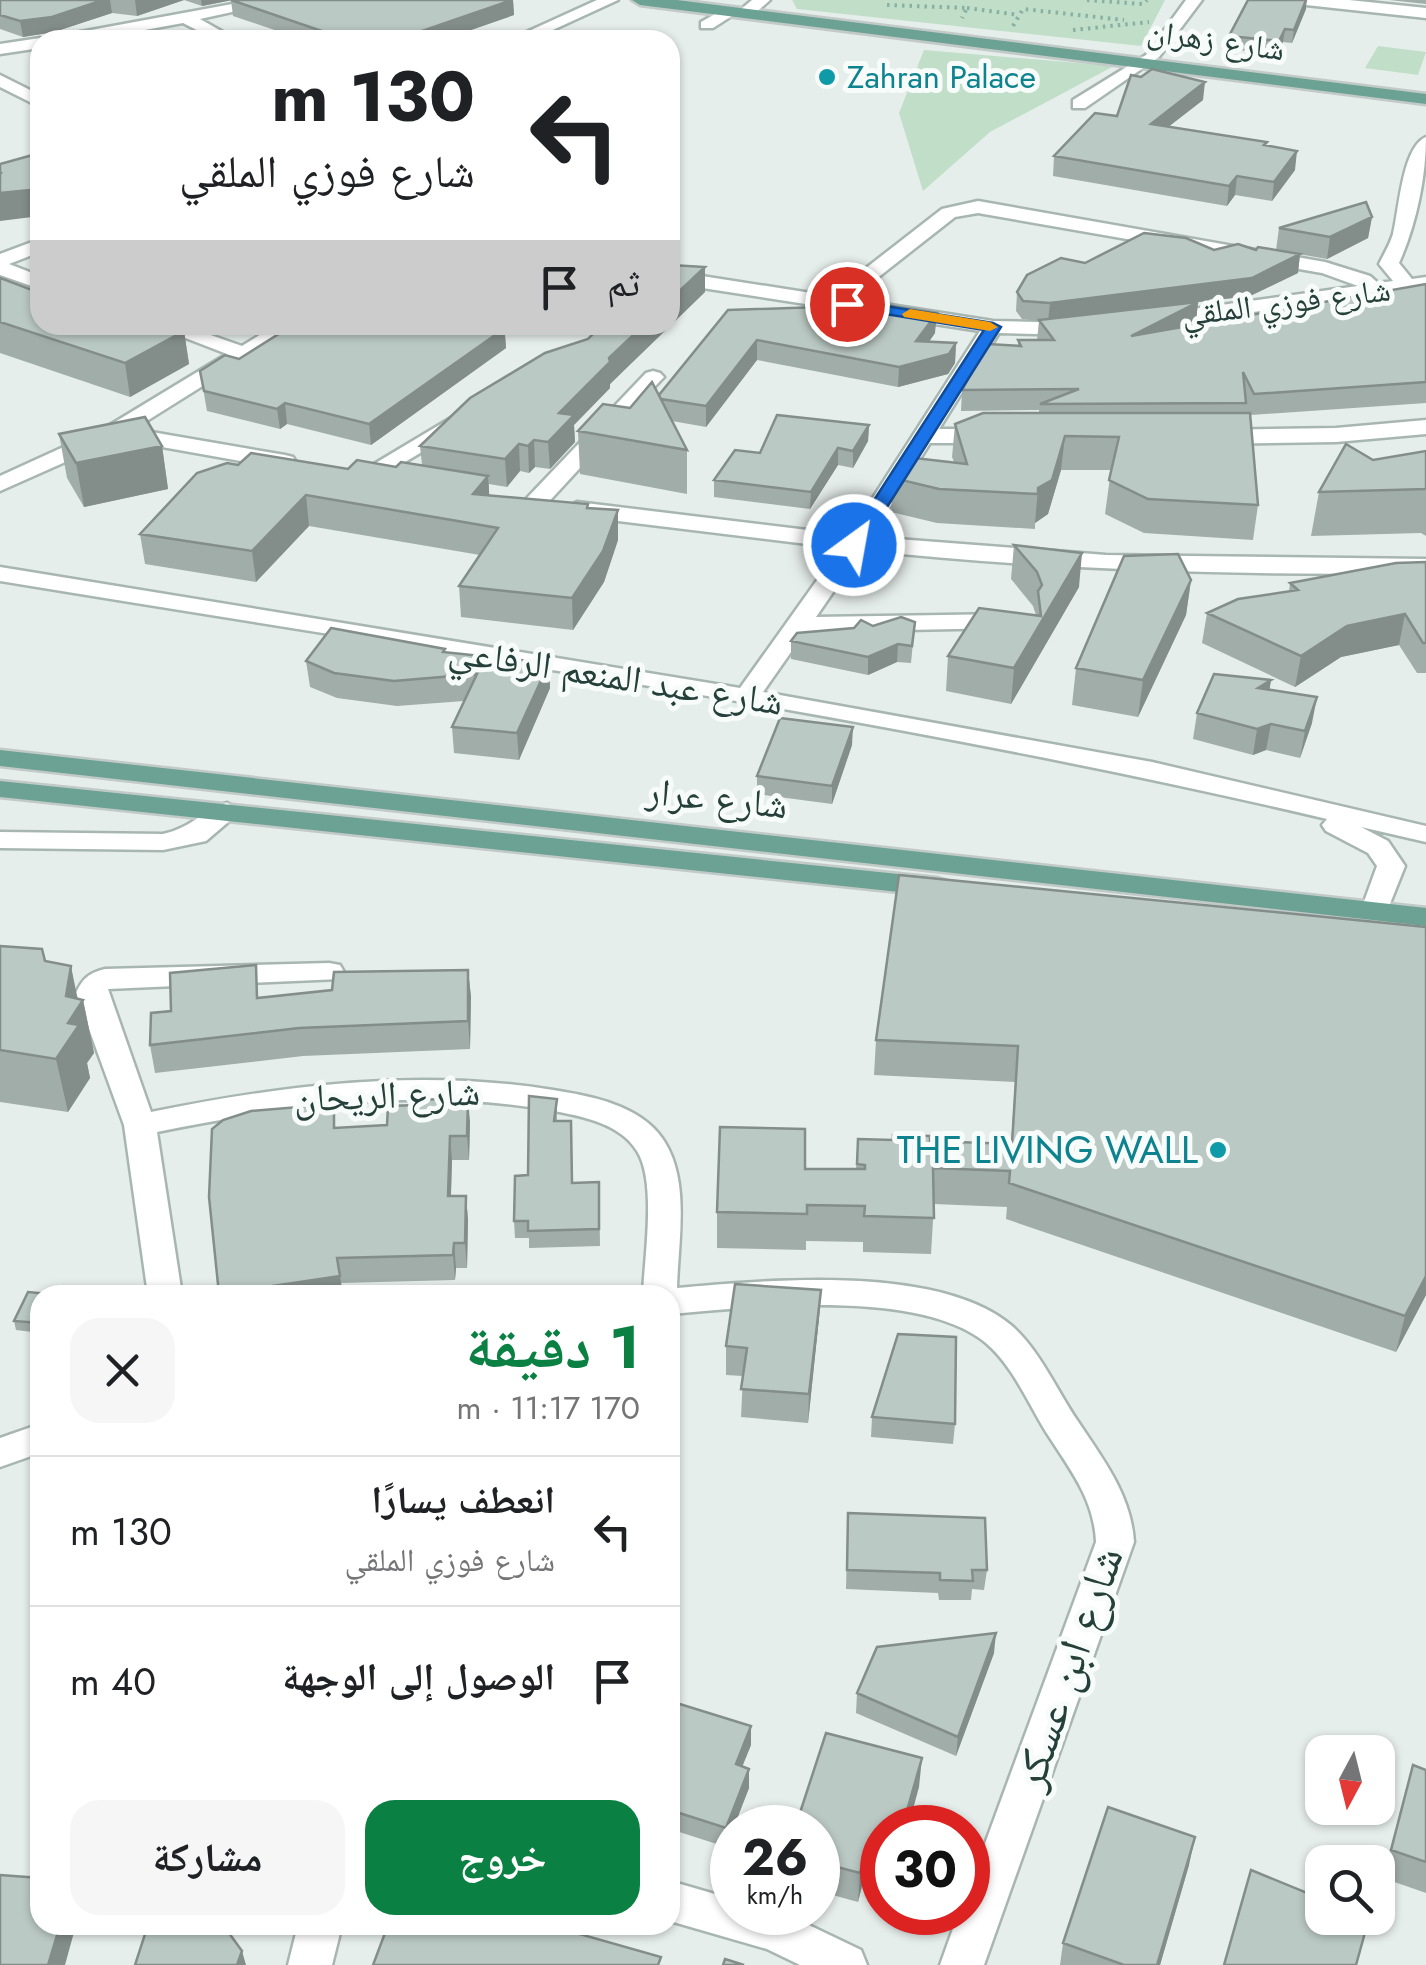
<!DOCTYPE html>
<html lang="ar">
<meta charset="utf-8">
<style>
body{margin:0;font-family:Jost,"Noto Naskh Arabic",sans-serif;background:#f6f6f6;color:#202124;direction:rtl;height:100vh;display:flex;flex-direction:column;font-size:38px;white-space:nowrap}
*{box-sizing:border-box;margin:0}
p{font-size:32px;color:#757577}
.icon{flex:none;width:55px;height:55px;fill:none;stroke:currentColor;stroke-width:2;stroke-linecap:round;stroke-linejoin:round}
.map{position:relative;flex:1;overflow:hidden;direction:ltr}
.panel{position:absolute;left:30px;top:1285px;width:650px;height:650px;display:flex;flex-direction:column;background:#fff;border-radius:30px;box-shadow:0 2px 8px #0004;direction:rtl}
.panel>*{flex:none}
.hud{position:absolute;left:30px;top:30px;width:650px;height:305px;border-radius:30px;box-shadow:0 2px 8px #0004;direction:rtl;background:#fff;color:#202124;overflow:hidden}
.needle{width:65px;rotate:187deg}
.tools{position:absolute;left:1305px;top:1735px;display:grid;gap:20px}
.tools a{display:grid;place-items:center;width:90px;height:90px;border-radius:20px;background:#fff;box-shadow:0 2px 8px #0004;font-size:50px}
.speed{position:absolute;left:710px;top:1805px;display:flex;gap:20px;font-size:50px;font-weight:700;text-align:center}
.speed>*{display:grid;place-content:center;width:130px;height:130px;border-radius:50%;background:#fff;box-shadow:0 2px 8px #0004;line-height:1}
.speed small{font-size:25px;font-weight:400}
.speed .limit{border:15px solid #d22;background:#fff;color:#111}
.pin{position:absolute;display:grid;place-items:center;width:85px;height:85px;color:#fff;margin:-42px;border:5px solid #fff;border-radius:50%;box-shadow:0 2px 10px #0007}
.me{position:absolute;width:110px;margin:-55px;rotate:32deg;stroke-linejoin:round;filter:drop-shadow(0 0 8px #0008)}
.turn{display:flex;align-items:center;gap:35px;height:210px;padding:0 40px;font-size:45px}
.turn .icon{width:130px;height:130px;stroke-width:2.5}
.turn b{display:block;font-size:70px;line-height:85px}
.then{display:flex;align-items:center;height:95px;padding:0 40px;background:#0003;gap:20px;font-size:38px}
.round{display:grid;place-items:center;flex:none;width:105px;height:105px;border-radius:30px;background:#f6f6f6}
.summary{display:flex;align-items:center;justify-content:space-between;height:170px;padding:0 40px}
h1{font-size:60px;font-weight:700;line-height:75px;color:#0b8043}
.action{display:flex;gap:20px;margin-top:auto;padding:20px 40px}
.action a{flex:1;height:115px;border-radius:30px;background:#0b8043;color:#fff;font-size:40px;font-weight:700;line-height:115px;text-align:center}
.action a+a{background:#f6f6f6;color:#202124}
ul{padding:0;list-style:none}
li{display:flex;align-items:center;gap:30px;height:150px;padding:0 40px;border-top:2px solid #e0e0e0}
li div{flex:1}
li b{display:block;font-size:38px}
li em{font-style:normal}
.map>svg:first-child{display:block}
.green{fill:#c0dec8}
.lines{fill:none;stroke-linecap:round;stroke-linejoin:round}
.minor-casing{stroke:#a8b6b2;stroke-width:5}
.major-casing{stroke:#c2cac8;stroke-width:5}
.path{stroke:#88b1a4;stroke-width:4;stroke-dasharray:2.5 5;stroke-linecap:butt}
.minor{fill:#fff;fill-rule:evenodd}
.major{fill:#6ca294;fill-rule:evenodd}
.wall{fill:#a1ada9}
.shaded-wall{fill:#838d89}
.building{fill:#bbc9c4;stroke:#838d89;stroke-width:2.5}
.route{fill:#1a73e8;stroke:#114b97;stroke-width:2.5}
.slow{fill:#f59e0b}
.culture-dot{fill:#0f9aa8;stroke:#f7fbf9;stroke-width:4}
.labels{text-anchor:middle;stroke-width:10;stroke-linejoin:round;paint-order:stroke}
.far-street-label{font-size:32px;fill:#254039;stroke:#f7fbf9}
.far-culture-label{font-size:32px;fill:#0d838f;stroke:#f7fbf9;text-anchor:start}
.street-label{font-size:38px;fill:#254039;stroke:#f7fbf9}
.culture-label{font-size:38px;fill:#0d838f;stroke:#f7fbf9;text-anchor:end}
.near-street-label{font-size:45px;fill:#254039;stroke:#f7fbf9}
</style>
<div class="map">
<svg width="1426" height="1965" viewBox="0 0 1426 1965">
<rect width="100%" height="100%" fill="#e6eeeb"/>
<!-- green -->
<path class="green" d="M792,0H1165L1141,46L797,9Z
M1378,46L1426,52L1418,75L1365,68Z
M924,50L1114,66L990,132L923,191L899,113Z"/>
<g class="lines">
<!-- minor casing -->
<g class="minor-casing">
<path id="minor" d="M254,0H287L200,19L237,40H216L183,23L90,40H56L64,35Z
M597,0H618L531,40H509Z
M752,0H770L751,17H739V11Z
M1186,0H1202L1159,57L1085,108H1073V100L1146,55Z
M1298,0H1349L1426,8V18L1306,5Z
M724,9L738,12L713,28H701V22Z
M40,38L46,40H40V48L0,54V44Z
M0,75L40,95V107L0,87Z
M1426,137C1426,178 1416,225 1399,263L1412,279L1426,277V289L1156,325L1146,319L1149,315L1358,286L1322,273L978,213L955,217L862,290L846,298L993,321L1076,323L1086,329L1076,335L999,333L939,429H993L1004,436L993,443H930L871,537L1106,555L1426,559V573C1237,576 1050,570 862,550L816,617L1007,614L1019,621L1007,628L805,632L763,692L1152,762L1426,826V842L1361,827L1388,841L1405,866L1385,916H1365L1361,910L1377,866L1368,853L1326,831L1322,825L1327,819C890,716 443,654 0,581V567L740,688L840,548L577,516L565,509L577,502L849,535L980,331L670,283V271L811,293L848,282L942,209L978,201L1325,262L1370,276L1378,283L1393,281L1379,264C1384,254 1390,244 1393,234C1399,211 1402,147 1426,137Z
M40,239V252L9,264L40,276V289L0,275V254Z
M152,325H182L242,346L276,325H300L134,429L285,455L293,457L296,462L293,467L285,469L117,439L0,491V476L105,428L227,354Z
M653,371L660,373L664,377L660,381L543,508H527L524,503L527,498L646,373Z
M461,412L469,414L472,419L469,424L373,481H357L354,476Z
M1426,420V434L1336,442L1214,444L1203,437L1214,430L1336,428Z
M227,803L241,811L206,841L163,850L0,848V832L163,834C194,827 203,809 227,803Z
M329,963L340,965L344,972L340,979L108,989L151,1112C285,1085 417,1068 553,1090C591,1096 639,1105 662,1138C691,1179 678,1241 677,1288C767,1280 940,1264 1012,1326C1040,1351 1056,1389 1077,1420C1102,1458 1131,1494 1134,1542L984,1965H940L959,1912H968V1890L1096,1542C1094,1498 1069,1468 1046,1432C1028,1403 1013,1366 986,1343C919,1288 753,1307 670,1314V1295H643C644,1259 657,1182 637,1151C619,1121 575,1115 543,1109C413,1088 285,1106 157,1132L182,1295H148L124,1125L76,993C83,978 89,973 105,969Z
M40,1424V1453L0,1467V1438Z
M670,1881L732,1899V1912H781L792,1917L861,1950L867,1965H800L767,1949L670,1921Z
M298,1925H342L332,1965H288Z"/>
</g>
<!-- major casing -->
<g class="major-casing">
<path id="major" d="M632,0H677L1426,94V104L640,5Z
M0,750L1426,908V926L0,766Z
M0,781L937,878L947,881L951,887L947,893L937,896L0,797Z"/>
</g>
<!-- path -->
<path class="path" d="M1087,0L1143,4L1147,0
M887,5L967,8L962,18
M967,8L1019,15
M1013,26L1023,9L1124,20
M1073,30L1149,22"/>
<!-- minor -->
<use href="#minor" class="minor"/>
<!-- major -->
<use href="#major" class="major"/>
</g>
<!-- wall -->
<path class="wall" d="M0,0H513L514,15L442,40H304L233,16L231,0L202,6L184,0L137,16L112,13L54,32L23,37L0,29Z
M1248,0H1307L1306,9L1292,43L1283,42L1277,54L1227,49L1229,36Z
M1389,0H1426V4Z
M1203,100L1169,126L1266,146L1295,170L1272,201L1235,195L1227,206L1053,176L1054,156L1117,116Z
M1372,217L1368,238L1327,259L1276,250L1279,228Z
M1214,250H1256L1300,254L1298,273L1250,296L1198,302L1196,322L1189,326L1426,284V403L1251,415L1250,413L1258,505L1253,540L1144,533L1105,514L1111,470H1061L1048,514L1035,523V529L937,523L891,512L893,478L954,462L952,457L955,424L1039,413V410L961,411L962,390L1018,346V340H1037L1039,321L1022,319L1016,311L1017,292L1085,263Z
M0,278L40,293L184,331L189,364L130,397L0,353Z
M705,292L610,384V388L574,425L575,442L550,469L535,467L529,473L520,471L507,487L489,484V495L588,504V508L618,540L604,582L573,630L461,617L459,586L480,555L309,526L256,582L145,564L140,534L238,465L348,469L422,465L420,446L588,339Z
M728,310L935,333L929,342L956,343L955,363L948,374L898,387L757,360L706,427L672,421L687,450V494L580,474L578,431L659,395Z
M291,325H509V333L505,335L506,348L371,445L287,424L280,429L207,411L200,371L239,359Z
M869,425L868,441L853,468L838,465L810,509L714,497V480L760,453Z
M59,434L162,446L168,489L84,507L67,478Z
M1426,451V536L1421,533L1311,536L1319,492L1373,460Z
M1014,545L1079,587L1011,704L946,691L948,656L1036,615L1033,606L1011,579Z
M1426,562V673H1417L1399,645L1341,657L1295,687L1202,643L1207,613L1289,591L1290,583Z
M1191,580L1186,615L1138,717L1072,705L1076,668Z
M915,622L911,663L897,662L868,675L791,659V641L873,626Z
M445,649V652L549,663L550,688L519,760L454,753L452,727L464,701L397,706L337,698L310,687L306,661Z
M1271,680L1269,690L1312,723L1300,758L1266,750L1253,755L1193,739L1197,713Z
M852,745L832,804L757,794V776Z
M1426,927V1295L1396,1352L1006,1219L1007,1207L934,1204L931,1254L863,1252V1242L806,1241V1250L717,1248V1212L805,1169H856L858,1139L1011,1144L1015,1082L874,1075L876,1040Z
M0,946L45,961L77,998L83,1000L94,1053L87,1063L90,1078L68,1112L0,1102Z
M468,970L471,997L470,1049L303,1056L155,1073L150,1045L260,998L332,990Z
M557,1099V1121L573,1183L599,1182L600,1246L529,1248V1238H515L514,1221L528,1175Z
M470,1122L469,1160H452L451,1196H466L468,1220L467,1268H456L455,1280L341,1283L343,1295H219L337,1128Z
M821,1290L819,1318L808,1423L741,1417L743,1376L726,1375V1346Z
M40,1295V1333L16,1330L14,1321Z
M872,1417L955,1424L953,1444L871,1437Z
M848,1513L987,1570L984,1590L972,1589L971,1600H939L938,1593L846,1589Z
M994,1653L956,1756L856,1713L857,1693Z
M670,1701L751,1726V1745L742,1767L749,1769V1788L726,1847L670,1829Z
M1413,1765L1426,1770V1893L1383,1878Z
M919,1787L882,1828V1888L863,1882L858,1902L818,1891V1828Z
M1189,1865L1160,1965H1060L1063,1943Z"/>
<!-- shaded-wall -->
<path class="shaded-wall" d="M103,0H110L112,13L54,32L23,37L20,21Z
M135,0H184L137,16Z
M201,0H233L202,6Z
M513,0L514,15L442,40H396Z
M1306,0V9L1292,43L1294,30Z
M1285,29L1283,42L1277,54L1279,41Z
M1205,82L1203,100L1149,142L1151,124Z
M1297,151L1295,170L1272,201L1274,182Z
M1237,176L1235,195L1227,206L1229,186Z
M40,189V216L0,221V193Z
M1372,217L1368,238L1327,259L1330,237Z
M1300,254L1298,273L1250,296L1198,302L1196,322L1128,357L1048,321L1050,303Z
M705,267V292L610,384V388L574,425L575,442L550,469L548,442L559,413L609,358L644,325H670V300Z
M937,313L935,333L915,361L916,341Z
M495,325H509V333L505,335L506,348L371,445L369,424Z
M184,331L189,364L130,397L125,363Z
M757,340V360L706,427V406Z
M956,343L955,363L948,374L898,387L899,367Z
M285,403L287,424L280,429L277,409Z
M869,425L868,441L853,468V451Z
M1065,436L1061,470L1048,514L1035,523L1038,488Z
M534,440L535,467L529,473L528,446Z
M519,444L520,471L507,487L505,459Z
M162,446L168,489L84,507L76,463Z
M838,448V465L810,509L811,492Z
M488,476L490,506L473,494Z
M306,495L309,526L256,582L252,551Z
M618,510V540L604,582L573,630L572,598Z
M1082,553L1079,587L1011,704L1014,668Z
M1191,580L1186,615L1138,717L1143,680Z
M1405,614L1399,645L1341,657L1295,687L1301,656L1347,626Z
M898,644L897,662L868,675V657Z
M549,663L550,688L519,760L517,733Z
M1271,680L1267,706L1258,688Z
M1317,697L1312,723L1300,758L1305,731Z
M1271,724L1266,750L1253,755L1257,729Z
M853,727L852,745L832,804V786Z
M71,966L79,1006L83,1000L94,1053L87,1063L90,1078L68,1112L56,1059L68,1023L66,996Z
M468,970L471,997L470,1049L468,1021Z
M468,1098L470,1122L469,1160L467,1136Z
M450,1136L452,1160L450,1221L448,1196Z
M466,1196L468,1220L467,1268L465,1243Z
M454,1243L456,1268L455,1280L453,1255Z
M340,1276L343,1295H219Z
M1426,1276V1295L1396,1352L1405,1316Z
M821,1290L819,1318L808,1423L809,1394Z
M996,1633L994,1653L956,1756L958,1737Z
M751,1726V1745L735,1784L736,1764Z
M922,1758L919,1787L908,1828H902Z
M749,1769V1788L726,1847V1828Z
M1195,1837L1189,1865L1160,1965H1157Z
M865,1854L863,1882L858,1902L860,1873Z
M60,1925H76L65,1965H48Z
M242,1951L246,1965H237Z"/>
<!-- building -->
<path class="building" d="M0,0H103L52,17L20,21L0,15Z
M231,0H512L396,40H348Z
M1248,0H1306L1294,30L1285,29L1279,41L1229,36Z
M1152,69L1205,82L1151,124L1267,142L1264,145L1297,151L1274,182L1237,176L1229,186L1054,156L1095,113L1117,116L1131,75L1141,77Z
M40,153V189L0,193V173H2L0,172V164Z
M1366,202L1372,217L1330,237L1279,228Z
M1144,233L1186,238L1214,250L1238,244L1256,250L1258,247L1300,254L1252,278L1050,303L1023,301L1017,292L1027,275L1061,258L1085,263Z
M670,265H671L705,267L670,300Z
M0,278L40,293V325H165L184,331L125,363L0,322Z
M1426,284V382L1254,394L1243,372L1246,403L1040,404L1079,389L962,390L988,344L1021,346L1018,340H1054L1039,320L1198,302L1131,336Z
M854,300L937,313L916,341L956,343L949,354L899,367L757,340L706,406L661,399L659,395L728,310L849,306Z
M293,325H500L505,328L369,424L285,403L277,409L204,391L200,371L225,355L239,359Z
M602,325H644L609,358L610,362L559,413L574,415L548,442L534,440L528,446L519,444L505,459L420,446L470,398L545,353L588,339Z
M652,382L687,450L578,431L603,404L630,408Z
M983,413H1250L1258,505L1148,499L1109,480L1119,437L1065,436L1052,480L1038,488V494L939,489L893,478L906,457L967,464L955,424Z
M777,415L869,425L853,451L838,448L811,492L714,480L735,450L760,453Z
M145,417L162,446L76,463L59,434Z
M1346,444L1373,460L1426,451V489L1319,492Z
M251,453L348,469L357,460L396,467L401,462L488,476L473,494L588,504L587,508L618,510L603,551L572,598L459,586L498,528L306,495L252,551L140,534L197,473L227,463L238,465Z
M1014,545L1082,553L1014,668L948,656L979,608L1041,616L1038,591L1042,585L1037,572Z
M1178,554L1191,580L1143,680L1076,668L1124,556Z
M1426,562V643H1423L1405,614L1347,626L1301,656L1207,613L1238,599L1298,590L1290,583L1396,563Z
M901,617L915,622L912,646L898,644L868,657L791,641L797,633L854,628L861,620L873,626Z
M331,628L445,649L443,652L549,663L517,733L452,727L477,674L394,681L334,673L306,661Z
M1214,674L1271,680L1258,688L1317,697L1305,731L1271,724L1257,729L1197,713Z
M780,718L853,727L832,786L757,776Z
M899,875L1426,927V1276L1405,1316L1009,1183L1010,1171L933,1168L934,1218L864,1216L865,1206L807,1205V1214L717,1212L720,1127L805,1129V1169H865V1165L857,1164L858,1139L893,1140V1135L930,1136V1141L1012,1144L1018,1046L876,1040Z
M0,946L42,949L45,961L71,966L66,996L83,1000L68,1023L79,1025L56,1059L0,1050Z
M256,965L257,998L332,990L334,972L468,970V1021L299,1028L150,1045L151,1013L171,1011L170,973Z
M529,1096L557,1099L554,1121H571L572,1183L599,1182V1229L528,1231V1221H514L515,1176L528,1175Z
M468,1098L467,1136H450L448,1196H466L465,1243H454L453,1255L337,1258L340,1276L219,1294L209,1197L212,1129L223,1120L251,1111L334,1104V1128L387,1125L388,1106L418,1105V1100Z
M735,1284L821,1290L809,1394L741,1389L747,1348L726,1346Z
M28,1292L59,1295H40V1323L14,1321Z
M898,1334L956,1337L955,1424L872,1417Z
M848,1513L985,1518L987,1570H972L973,1581L940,1580V1573L847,1570Z
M996,1633L958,1737L857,1693L877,1647Z
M670,1701L751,1726L736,1764L749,1769L726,1828L670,1810Z
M826,1733L922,1758L902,1828H882V1859L865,1854L860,1873L818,1862V1828H795Z
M1413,1765L1426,1770V1862L1391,1850Z
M1108,1807L1195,1837L1157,1965H1124L1063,1943Z
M1251,1870L1322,1899V1918H1369L1356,1965H1224Z
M0,1875L40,1878V1925H60L48,1965H0Z
M388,1925H548L661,1957L658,1965H373Z
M226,1929L242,1951L237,1965H135L146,1931Z
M725,1959L744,1965H723Z"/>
<!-- route -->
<path class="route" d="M847,300L993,323L1001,327L863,545L854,550L845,545L984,330L842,307V301Z"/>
<!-- slow -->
<path class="slow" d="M910,309L990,322L998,327L990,331L904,317L902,314Z"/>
<!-- markers -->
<g class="culture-dot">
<circle cx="827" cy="77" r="10"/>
<circle cx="1218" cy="1150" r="10"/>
</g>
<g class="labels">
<!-- far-street labels -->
<g class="far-street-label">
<text transform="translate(1216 40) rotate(8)" y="11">شارع زهران</text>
<text transform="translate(1286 302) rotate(-7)" y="11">شارع فوزي الملقي</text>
</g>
<!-- far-culture labels -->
<g class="far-culture-label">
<text x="847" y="88">Zahran Palace</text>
</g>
<!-- street labels -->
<g class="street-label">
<text transform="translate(616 676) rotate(9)" y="13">شارع عبد المنعم الرفاعي</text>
<text transform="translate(717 798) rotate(6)" y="13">شارع عرار</text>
<text transform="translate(387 1095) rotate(-2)" y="13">شارع الريحان</text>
</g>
<!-- culture labels -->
<g class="culture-label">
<text x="1198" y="1163">THE LIVING WALL</text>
</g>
<!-- near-street labels -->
<g class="near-street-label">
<text transform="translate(1067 1668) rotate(-71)" y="16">شارع ابن عسكر</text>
</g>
</g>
</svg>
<div class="tools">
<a><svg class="needle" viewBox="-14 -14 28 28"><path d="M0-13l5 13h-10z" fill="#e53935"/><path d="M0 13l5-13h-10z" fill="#757577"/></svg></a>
<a><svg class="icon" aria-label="search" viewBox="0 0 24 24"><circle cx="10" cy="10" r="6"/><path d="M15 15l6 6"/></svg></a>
</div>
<div class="speed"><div>26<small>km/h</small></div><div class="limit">30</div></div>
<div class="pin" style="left:847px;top:304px;background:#d93025"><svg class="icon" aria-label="arrive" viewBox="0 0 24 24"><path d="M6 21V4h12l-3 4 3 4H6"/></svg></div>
<svg class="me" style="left:854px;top:545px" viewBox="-20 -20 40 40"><circle r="17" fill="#1a73e8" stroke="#fff" stroke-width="3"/><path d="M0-11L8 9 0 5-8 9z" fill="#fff"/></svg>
<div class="hud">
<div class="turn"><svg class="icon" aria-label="left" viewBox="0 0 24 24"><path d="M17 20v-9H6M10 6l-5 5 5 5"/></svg><div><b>130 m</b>شارع فوزي الملقي</div></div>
<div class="then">ثم<svg class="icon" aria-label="arrive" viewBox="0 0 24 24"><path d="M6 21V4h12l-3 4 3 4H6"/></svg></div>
</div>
<section class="panel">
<div class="summary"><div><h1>1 دقيقة</h1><p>170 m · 11:17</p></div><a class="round"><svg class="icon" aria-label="close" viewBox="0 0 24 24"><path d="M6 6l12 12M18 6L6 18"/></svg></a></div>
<ul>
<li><svg class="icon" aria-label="left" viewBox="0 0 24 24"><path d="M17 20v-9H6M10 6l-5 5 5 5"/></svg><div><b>انعطف يسارًا</b><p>شارع فوزي الملقي</p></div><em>130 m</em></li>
<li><svg class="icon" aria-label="arrive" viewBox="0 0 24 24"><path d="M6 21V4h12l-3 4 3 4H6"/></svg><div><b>الوصول إلى الوجهة</b></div><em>40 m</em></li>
</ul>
<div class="action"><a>خروج</a><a>مشاركة</a></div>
</section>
</div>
